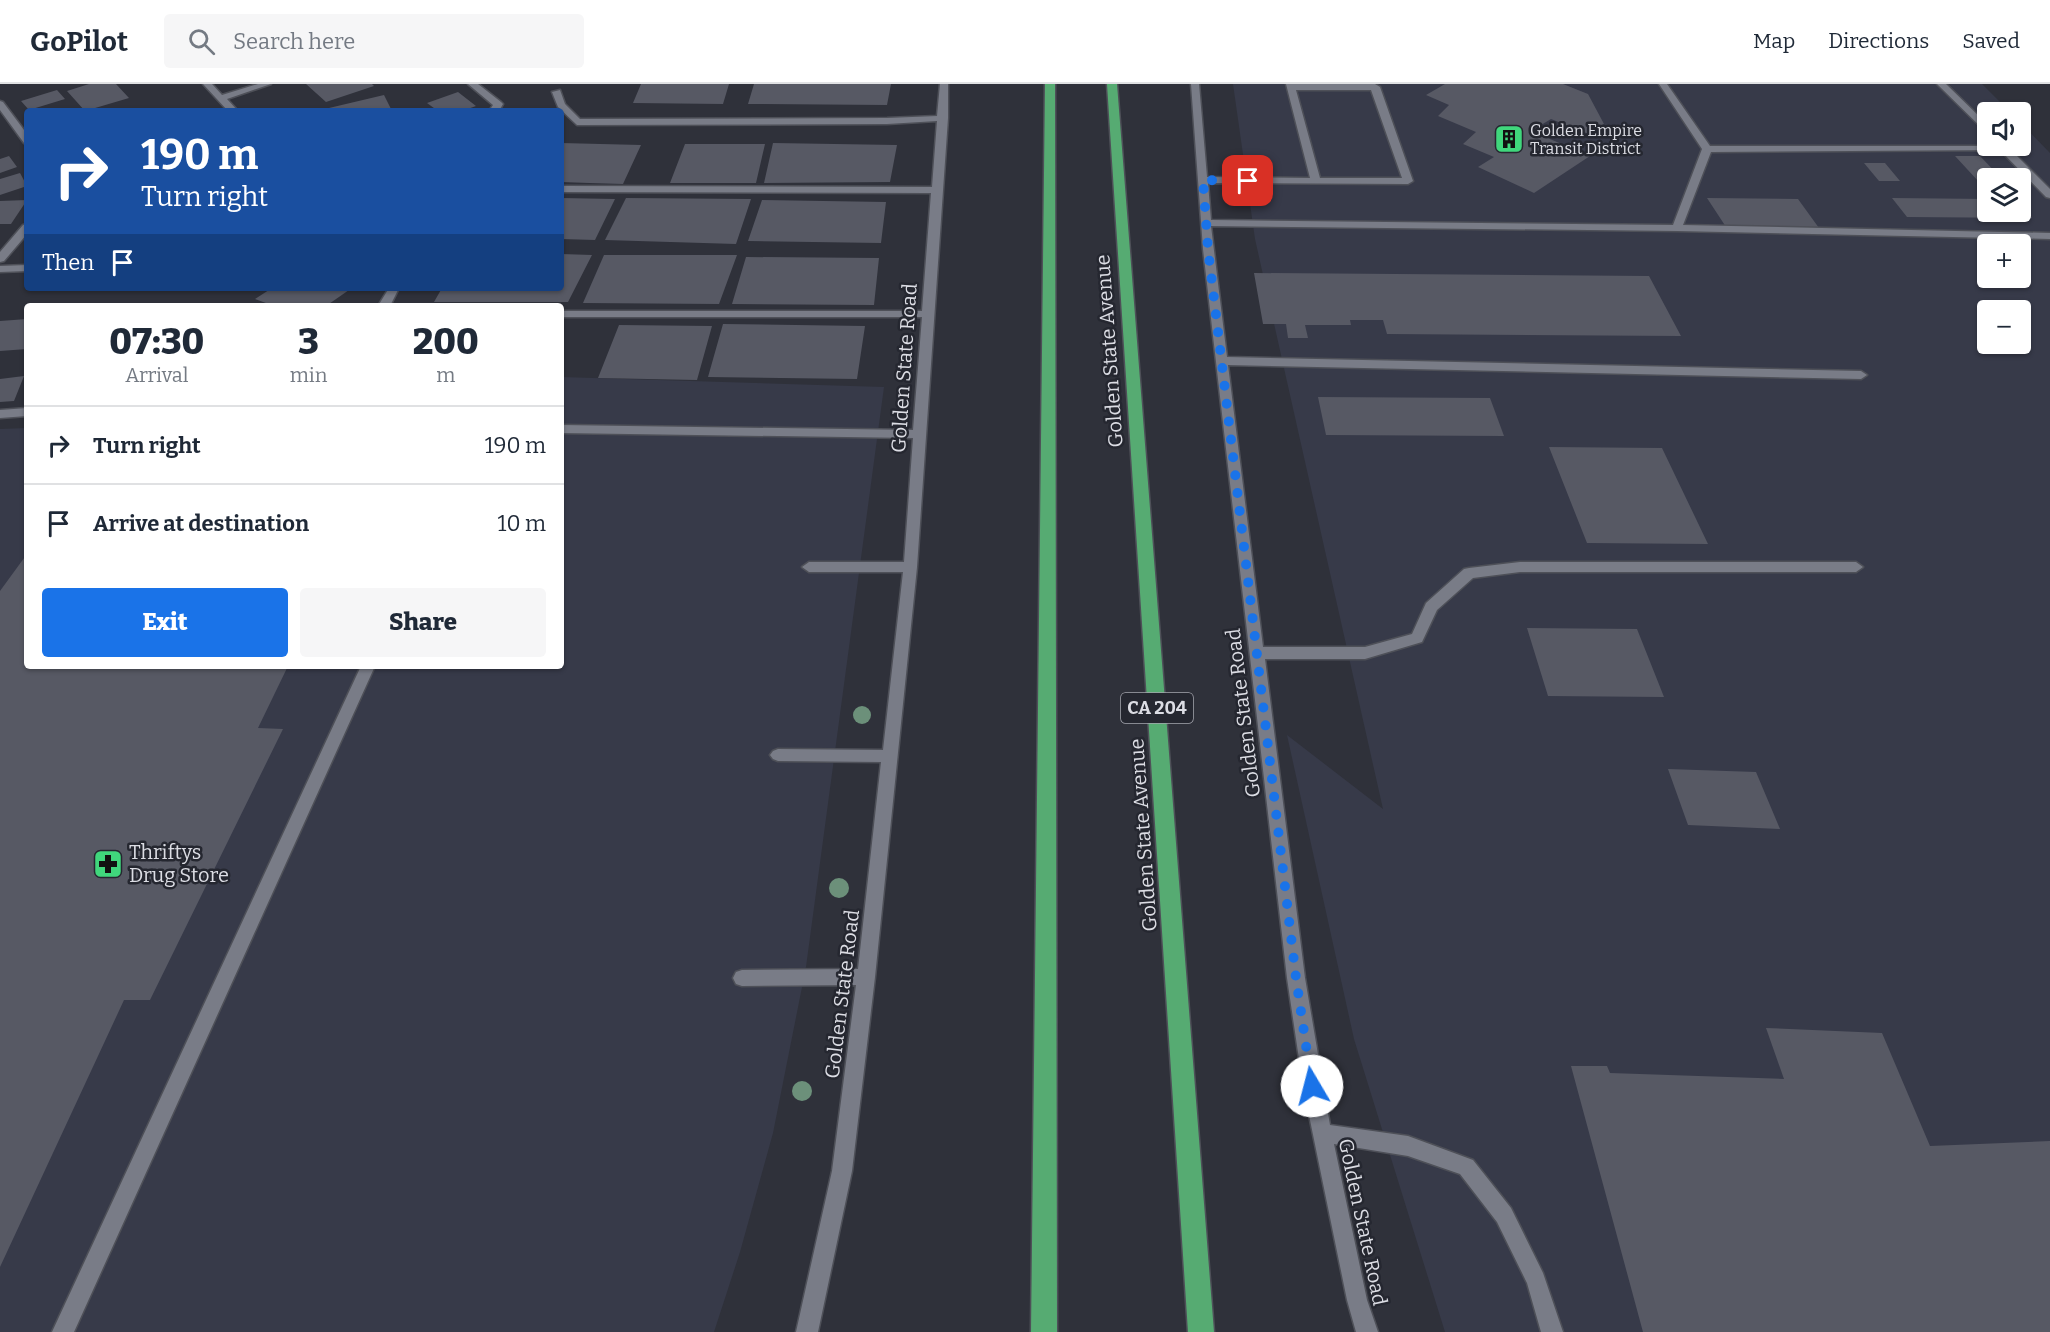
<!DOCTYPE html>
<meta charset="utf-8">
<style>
body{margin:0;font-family:Bitter,serif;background:#f6f6f7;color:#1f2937;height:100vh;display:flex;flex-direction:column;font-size:22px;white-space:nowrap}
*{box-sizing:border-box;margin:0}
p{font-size:20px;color:#747a83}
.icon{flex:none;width:33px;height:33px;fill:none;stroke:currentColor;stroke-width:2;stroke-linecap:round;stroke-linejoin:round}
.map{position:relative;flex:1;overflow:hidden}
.details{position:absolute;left:24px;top:219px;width:540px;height:366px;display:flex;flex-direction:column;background:#fff;border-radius:6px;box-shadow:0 2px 4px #0004}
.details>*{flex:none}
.hud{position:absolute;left:24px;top:24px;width:540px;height:183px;border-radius:6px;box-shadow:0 2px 4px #0004;background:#1a4fa0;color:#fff;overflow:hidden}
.buttons{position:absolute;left:1977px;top:18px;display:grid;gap:12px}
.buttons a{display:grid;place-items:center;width:54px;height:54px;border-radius:6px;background:#fff;box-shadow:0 2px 4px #0004;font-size:30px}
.pin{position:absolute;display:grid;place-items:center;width:51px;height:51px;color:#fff;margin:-26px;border-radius:12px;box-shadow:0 3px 9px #0006}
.me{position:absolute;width:66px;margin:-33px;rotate:352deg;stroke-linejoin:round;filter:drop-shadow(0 0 4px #0008)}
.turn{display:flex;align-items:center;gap:21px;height:126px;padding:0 18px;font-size:27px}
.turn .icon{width:78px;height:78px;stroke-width:2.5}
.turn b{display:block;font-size:42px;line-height:51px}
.then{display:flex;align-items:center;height:57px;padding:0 18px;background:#0003;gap:12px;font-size:22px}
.eta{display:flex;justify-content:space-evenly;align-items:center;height:102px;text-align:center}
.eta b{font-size:36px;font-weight:800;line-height:42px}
.button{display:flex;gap:12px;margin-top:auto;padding:12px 18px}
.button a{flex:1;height:69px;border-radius:6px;background:#1a73e8;color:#fff;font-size:24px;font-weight:800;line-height:69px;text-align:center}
.button a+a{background:#f6f6f7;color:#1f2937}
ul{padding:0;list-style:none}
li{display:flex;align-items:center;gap:18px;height:78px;padding:0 18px;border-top:2px solid #e0e1e3}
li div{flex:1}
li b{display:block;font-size:22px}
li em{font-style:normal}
header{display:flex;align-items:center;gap:36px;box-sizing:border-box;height:84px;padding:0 30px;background:#fff;border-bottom:2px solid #e0e1e3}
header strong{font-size:28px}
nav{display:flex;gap:33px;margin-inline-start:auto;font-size:21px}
.search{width:420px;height:54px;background:#f6f6f7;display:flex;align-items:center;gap:15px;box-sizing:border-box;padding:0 21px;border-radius:6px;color:#747a83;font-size:22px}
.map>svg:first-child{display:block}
.built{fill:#373a49;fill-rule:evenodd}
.building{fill:#575964}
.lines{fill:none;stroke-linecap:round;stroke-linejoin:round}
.minor-casing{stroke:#4e5058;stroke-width:3}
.highway-casing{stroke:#4e5058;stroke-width:3}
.minor{fill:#797c87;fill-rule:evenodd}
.highway{fill:#56ab72;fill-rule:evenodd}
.tree{fill:#6c907a}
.route{stroke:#1a73e8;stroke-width:10;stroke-dasharray:0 18}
.labels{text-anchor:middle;stroke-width:5;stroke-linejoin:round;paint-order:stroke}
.far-poi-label{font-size:16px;fill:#dcdde4;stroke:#252730;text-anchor:start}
.shield{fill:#252730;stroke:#a5a6ae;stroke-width:1.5}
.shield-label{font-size:18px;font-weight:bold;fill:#dcdde4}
.street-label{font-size:20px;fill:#dcdde4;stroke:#252730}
.poi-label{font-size:20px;fill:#dcdde4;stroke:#252730;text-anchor:start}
</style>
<header>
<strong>GoPilot</strong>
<div class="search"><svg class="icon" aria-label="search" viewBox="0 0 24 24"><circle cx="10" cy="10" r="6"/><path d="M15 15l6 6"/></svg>Search here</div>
<nav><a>Map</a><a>Directions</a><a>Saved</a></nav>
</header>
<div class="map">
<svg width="2050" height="1248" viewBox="0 0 2050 1248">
<rect width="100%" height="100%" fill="#2f313a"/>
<!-- built -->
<path class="built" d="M1233,0H1982L2010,28H1988V62H2020L2021,39L2050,69V1248H1445L1354,955L1287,651L1383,725L1255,155ZM1988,94H2020V128H1988ZM1988,160H2020V194H1988ZM1988,226H2020V260H1988Z
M561,293L884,303L806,883L773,1049L740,1168L714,1248H0V345L27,344V582H561Z"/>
<!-- building -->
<path class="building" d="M89,0H116L129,14L85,27L67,7Z
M306,0H372L374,2L326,18Z
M641,0H729L723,20L633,19Z
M754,0H891L887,21L748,20Z
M1445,0H1563L1588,10L1604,40L1589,50L1551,35L1531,47L1590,72L1534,109L1478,83L1494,73L1463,60L1476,48L1438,32L1449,21L1426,11Z
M57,6L65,15L29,26L21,17Z
M458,8L476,22L462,27H438L427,19Z
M384,11L392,27H331L329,24Z
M561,59L641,61L623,100L589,99L561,98Z
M773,59L897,61L890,98L764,99Z
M685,60H765L756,99H670Z
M9,72L17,83L0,89V75Z
M1955,72H1980L2001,94H1988V98H1979Z
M1864,79H1885L1900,97H1879Z
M20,89L27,102L0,111V95Z
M561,114L615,115L595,156L561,155Z
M626,114L751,115L736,160L605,156Z
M1707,114L1798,115L1819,144L1726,143Z
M1892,114L1988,115V128H2020V122L2032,134L1907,133Z
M27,116L11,140H0V117Z
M762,116L886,118L881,159L748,157Z
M561,170L592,171L568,218H434L442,204H561Z
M604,171H737L719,220L583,219Z
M746,173L879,174L874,221L732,220Z
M1254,189L1649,192L1681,252L1387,250L1383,236H1350L1351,241H1305L1308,254H1288L1286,240H1263Z
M272,204H343L349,206L326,222H274L255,215Z
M27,235V265L0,267V237Z
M723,240L865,242L857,295L708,293Z
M619,241L712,242L697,296L598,294Z
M24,292L14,317L0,318V295Z
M1318,313L1490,314L1504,352L1326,351Z
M1549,363L1662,364L1708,460L1587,459Z
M27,470V582H288L258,644L283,645L150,916H124L0,1183V507Z
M1527,544L1637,545L1664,613L1548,612Z
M1668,685L1756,688L1780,745L1688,741Z
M1766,944L1882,949L1930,1062L2050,1057V1248H1643L1571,982H1607L1610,989L1784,995Z"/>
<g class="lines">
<!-- minor casing -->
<g class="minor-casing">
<path id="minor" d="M203,0H212L222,11L258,0H271L227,15L238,27H228Z
M468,0H478L501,18L503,20L499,27H489L493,21Z
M940,0H948V34L917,483L875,893L852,1087L818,1248H796L832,1087L856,901L742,902L736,900L733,894L736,888L742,886L858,885L881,678L778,677L773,675L770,671L773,667L778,665L883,666L903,488H809L802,483L809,478H904L913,354L561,349V341L913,346L922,233H561V227H922L931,109L561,108V102L932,103L937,37L887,40L577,41L558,23L552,8L560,6L565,20L580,35L887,34L937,32Z
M1191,0H1199L1207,93L1310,94L1286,0H1375L1380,3L1413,97L1408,100L1208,99L1211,136L1673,141L1702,65L1659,0H1667L1710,62H2007L2050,105V114L2046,113L2000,66L1711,68L1683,141L2050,149V155L1677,147L1211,142L1227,273L1861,287L1867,291L1861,295L1228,281L1263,563H1365L1412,550L1426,519L1464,485L1469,484L1520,478H1856L1863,483L1856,488H1520L1473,494L1437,526L1422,558L1365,575H1265L1305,894L1330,1041L1408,1052L1473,1076L1511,1124L1543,1189L1563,1248H1541L1527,1199L1497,1138L1460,1090L1408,1072L1334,1060L1367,1216L1378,1248H1356L1347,1216L1303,1002L1287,894L1203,165ZM1296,6H1371L1402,94H1320Z
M1937,0H1946L1988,41V50Z
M0,17L3,18L27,50V60L24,59L0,26Z
M27,140V150L4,177L0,178V168L23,141Z
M27,181V187L0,188V182Z
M389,204H399L390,222H378Z
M27,324V332L0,334V326Z
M361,582H375L74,1248H52Z"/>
</g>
<!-- highway casing -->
<g class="highway-casing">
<path id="highway" d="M1045,0H1055L1057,1248H1031Z
M1107,0H1117L1214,1248H1188Z"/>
</g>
<!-- minor -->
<use href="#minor" class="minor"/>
<!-- highway -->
<use href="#highway" class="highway"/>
</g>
<!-- trees -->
<g class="tree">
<circle cx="862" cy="631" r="9"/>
<circle cx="839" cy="804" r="10"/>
<circle cx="802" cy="1007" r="10"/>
</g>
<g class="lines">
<!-- route -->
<path class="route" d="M1248,97L1203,96L1208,165L1296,894L1312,1002"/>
</g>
<!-- icons -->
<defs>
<g id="building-square" transform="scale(1.5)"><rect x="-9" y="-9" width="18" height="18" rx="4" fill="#40d77c" stroke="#252730"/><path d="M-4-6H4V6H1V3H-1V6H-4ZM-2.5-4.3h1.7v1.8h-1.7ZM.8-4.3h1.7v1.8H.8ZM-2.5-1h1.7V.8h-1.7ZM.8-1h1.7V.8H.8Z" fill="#111"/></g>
<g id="pharmacy-square" transform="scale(1.5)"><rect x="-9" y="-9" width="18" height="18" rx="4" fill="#40d77c" stroke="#252730"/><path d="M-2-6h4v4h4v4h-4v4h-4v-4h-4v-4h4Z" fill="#111"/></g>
</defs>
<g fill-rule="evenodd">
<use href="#building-square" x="1509" y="55"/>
<use href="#pharmacy-square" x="108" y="780"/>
</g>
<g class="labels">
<!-- far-poi labels -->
<g class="far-poi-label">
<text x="1530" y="52">Golden Empire<tspan x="1530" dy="18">Transit District</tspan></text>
</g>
<!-- shield labels -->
<rect class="shield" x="1121" y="609" width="72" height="30" rx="4.5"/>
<g class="shield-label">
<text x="1157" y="630">CA 204</text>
</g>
<!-- street labels -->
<g class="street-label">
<text transform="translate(1109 267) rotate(-94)" y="7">Golden State Avenue</text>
<text transform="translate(904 284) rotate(-86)" y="7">Golden State Road</text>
<text transform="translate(1243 629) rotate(-97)" y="7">Golden State Road</text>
<text transform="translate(1143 751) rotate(-94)" y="7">Golden State Avenue</text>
<text transform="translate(842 910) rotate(-83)" y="7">Golden State Road</text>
<text transform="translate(1363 1138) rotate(78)" y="7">Golden State Road</text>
</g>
<!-- poi labels -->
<g class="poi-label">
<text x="129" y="775">Thriftys<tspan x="129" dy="23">Drug Store</tspan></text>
</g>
</g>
</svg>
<div class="buttons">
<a><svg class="icon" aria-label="sound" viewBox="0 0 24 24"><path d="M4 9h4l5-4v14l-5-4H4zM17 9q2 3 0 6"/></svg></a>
<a><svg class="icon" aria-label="layers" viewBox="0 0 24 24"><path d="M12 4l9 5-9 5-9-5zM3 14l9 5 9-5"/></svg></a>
<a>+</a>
<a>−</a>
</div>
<div class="pin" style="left:1248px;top:97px;background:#d93025"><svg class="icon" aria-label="arrive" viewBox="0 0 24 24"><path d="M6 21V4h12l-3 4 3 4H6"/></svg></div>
<svg class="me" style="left:1312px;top:1002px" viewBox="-20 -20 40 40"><circle r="19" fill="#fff"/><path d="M0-13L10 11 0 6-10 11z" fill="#1a73e8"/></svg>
<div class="hud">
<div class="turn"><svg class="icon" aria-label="right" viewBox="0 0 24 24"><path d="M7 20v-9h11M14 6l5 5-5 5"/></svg><div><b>190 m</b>Turn right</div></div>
<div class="then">Then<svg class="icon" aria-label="arrive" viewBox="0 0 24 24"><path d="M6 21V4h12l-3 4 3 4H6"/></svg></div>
</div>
<section class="details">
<div class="eta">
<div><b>07:30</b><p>Arrival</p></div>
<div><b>3</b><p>min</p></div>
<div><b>200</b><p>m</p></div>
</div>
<ul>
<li><svg class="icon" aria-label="right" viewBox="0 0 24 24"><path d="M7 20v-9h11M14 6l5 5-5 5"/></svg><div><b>Turn right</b></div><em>190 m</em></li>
<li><svg class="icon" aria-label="arrive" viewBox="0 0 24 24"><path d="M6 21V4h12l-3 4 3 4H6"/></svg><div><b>Arrive at destination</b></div><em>10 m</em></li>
</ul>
<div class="button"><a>Exit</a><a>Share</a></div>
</section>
</div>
